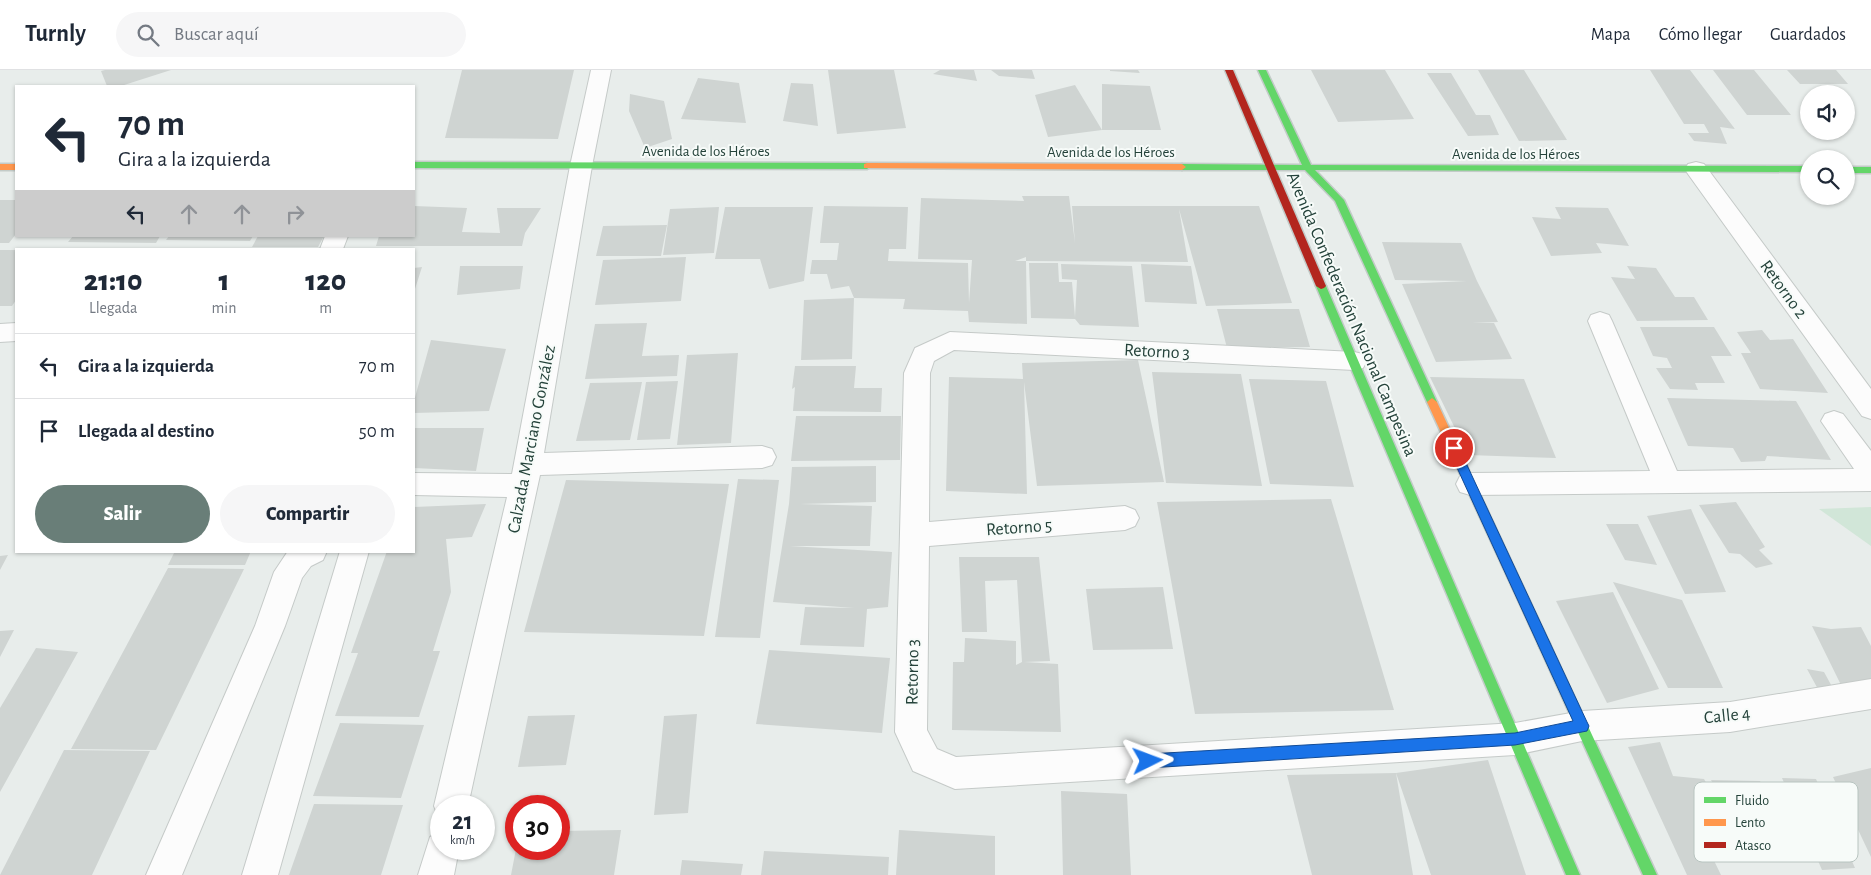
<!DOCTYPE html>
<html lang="es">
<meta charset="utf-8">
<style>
body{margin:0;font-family:"Alegreya Sans",sans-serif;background:#f6f6f7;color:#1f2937;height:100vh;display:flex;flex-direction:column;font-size:19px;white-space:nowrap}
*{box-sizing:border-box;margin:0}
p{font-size:16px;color:#747a83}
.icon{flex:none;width:28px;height:28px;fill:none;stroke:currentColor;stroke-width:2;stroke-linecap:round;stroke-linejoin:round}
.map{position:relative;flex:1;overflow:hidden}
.panel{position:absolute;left:15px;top:178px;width:400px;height:305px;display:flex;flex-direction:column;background:#fff;border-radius:0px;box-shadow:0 1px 4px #0004}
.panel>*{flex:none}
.banner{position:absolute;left:15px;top:15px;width:400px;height:152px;border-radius:0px;box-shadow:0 1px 4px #0004;background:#fff;color:#1f2937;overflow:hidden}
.fabs{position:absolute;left:1800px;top:15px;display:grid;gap:10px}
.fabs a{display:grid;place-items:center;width:55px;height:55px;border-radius:50%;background:#fff;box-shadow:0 1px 4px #0004;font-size:25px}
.speed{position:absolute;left:430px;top:725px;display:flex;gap:10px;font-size:25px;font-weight:700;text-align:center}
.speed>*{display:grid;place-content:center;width:65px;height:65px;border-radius:50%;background:#fff;box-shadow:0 1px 4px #0004;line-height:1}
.speed small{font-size:12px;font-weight:400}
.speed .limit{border:8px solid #d22;background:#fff;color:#111}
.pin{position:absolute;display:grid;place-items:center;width:42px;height:42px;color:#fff;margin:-21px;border:2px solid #fff;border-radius:50%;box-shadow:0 1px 5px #0007}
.me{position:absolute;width:55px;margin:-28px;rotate:87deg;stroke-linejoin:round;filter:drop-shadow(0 0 4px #0008)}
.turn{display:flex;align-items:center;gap:18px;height:105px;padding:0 20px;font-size:22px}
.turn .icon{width:65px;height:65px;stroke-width:2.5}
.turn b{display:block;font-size:35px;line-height:42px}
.lanes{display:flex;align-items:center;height:48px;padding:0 20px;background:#0003;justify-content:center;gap:25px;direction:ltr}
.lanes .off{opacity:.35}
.eta{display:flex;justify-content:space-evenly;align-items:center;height:85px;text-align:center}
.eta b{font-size:30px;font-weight:800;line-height:35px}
.button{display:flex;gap:10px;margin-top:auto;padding:10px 20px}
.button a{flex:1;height:58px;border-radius:30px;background:#697e78;color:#fff;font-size:20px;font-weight:800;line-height:58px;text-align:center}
.button a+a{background:#f6f6f7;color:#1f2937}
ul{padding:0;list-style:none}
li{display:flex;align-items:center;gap:15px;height:65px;padding:0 20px;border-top:1px solid #e0e1e3}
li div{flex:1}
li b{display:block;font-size:19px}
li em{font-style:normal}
header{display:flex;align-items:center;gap:30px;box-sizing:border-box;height:70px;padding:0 25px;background:#fff;border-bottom:1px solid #e0e1e3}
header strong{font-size:24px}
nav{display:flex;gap:28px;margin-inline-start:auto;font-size:18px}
.search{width:350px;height:45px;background:#f6f6f7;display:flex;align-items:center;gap:12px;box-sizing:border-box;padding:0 18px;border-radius:28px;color:#747a83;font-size:19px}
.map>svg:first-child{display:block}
.green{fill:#d1e6d8}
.building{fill:#cfd4d2}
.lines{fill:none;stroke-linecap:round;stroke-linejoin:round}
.street-casing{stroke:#c5cac8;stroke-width:2}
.fast-casing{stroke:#c3cbc8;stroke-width:3}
.slow-casing{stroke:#c3cbc8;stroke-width:3}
.jam-casing{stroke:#c3cbc8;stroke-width:3}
.street{fill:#fcfcfc;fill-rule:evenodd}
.fast{fill:#63d668;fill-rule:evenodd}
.slow{fill:#ff974d;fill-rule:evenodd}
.jam{fill:#b3261e;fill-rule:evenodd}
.route{fill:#1a73e8;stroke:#114b97}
.labels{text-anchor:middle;stroke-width:4;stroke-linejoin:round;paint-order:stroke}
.far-street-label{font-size:15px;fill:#24423a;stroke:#f7fbf9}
.street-label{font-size:18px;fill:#24423a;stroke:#f7fbf9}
.key{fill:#f7fbf9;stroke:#b8c4c0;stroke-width:1}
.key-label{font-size:14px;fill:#24423a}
</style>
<header>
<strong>Turnly</strong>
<div class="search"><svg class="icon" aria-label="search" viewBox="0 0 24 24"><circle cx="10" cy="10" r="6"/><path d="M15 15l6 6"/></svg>Buscar aquí</div>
<nav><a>Mapa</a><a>Cómo llegar</a><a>Guardados</a></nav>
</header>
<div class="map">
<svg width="1871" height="805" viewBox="0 0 1871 805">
<rect width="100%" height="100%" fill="#e8edeb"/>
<!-- green -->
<path class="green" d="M1871,437V476L1819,439Z"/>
<!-- building -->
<path class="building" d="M105,0H171L121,16H107L101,1Z
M462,0H574L558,69L445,68Z
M828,0H894L906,58L837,64Z
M940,0H974L977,11L933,4Z
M991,0H1032L1035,9L999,6Z
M1110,0H1138L1140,3L1110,1Z
M1311,0H1385L1414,49L1338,52Z
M1478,0H1524L1567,70L1519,71Z
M1650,0H1690L1735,59L1720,57L1727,74L1694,71L1688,63H1709L1704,54H1684Z
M1713,0H1754L1791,45H1747Z
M1787,0H1836L1848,14H1800Z
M1427,3H1451L1476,45H1490L1499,65L1468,66Z
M698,8L739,13L746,53L681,49Z
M791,13L813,14L818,56L783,51Z
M1102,14L1150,16L1161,60H1102Z
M1075,15L1102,60L1048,67L1035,25Z
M630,24L664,31L672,69L645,78L629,41Z
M1022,126H1069L1075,173L1072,136H1259L1292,233L1206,236L1179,139L1188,192L1026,191V187L1015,191H1026L1027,254L969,252L968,241L903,239L905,229L854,228L849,216L831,219L827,204H810L812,190H837L839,173H820L824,136L908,137L906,179H889L888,191L968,193L969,233L972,190L918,189L921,128L1024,131Z
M0,130H16V164L9,173H0Z
M414,136L467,138L462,162L500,163L497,138H541L525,163L522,176H376L379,166H414Z
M719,137L714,183L663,185L670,139Z
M725,137H813L804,211L769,219L760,189H715Z
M1555,137L1608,138L1629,176L1596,173L1602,183L1551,186L1532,147L1561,149Z
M667,155L661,186H596L603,156Z
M73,166H160L156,173L68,172Z
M169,166H253L250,171L166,170Z
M258,166H324L318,177H252Z
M1382,172L1461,173L1477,211L1498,252L1472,253H1494L1512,289L1436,292L1402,214L1467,211L1395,210Z
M0,180H16V230L12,236H0Z
M686,187L681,231L595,235L603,190Z
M1029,193H1058L1059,212H1072L1075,247L1077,210L1062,209L1061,194L1132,196L1139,257L1080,255L1075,249L1031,248Z
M1141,194L1191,196L1197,234L1145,232Z
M460,196H523L520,219L457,225Z
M1627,196L1656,198L1675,227H1694L1708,250L1637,251L1611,207L1635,209Z
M422,197L414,222V198Z
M854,228L852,289L801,290L804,230Z
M1217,239H1299L1310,277L1227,278Z
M647,253L642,286L679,285L677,306L585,309L595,254Z
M1640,257H1714L1732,286H1711L1725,313H1695L1698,320L1670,319L1656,298H1672L1667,288L1653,286Z
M1762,260L1770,270L1793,269L1828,323L1760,319L1741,283H1751L1737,262Z
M431,270L506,279L489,341L414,343V331Z
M738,283L731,373L677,375L687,285Z
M1138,290L1164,412L1037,416L1024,312L1027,424L946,421L949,307L1023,309L1022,293Z
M795,296H856L854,318H882L881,342L793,341L795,317L792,319Z
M1152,302L1241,304L1262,416L1166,413Z
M1430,307L1524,309L1556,388L1468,385Z
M1249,309L1326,311L1354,417L1270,414Z
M678,311L670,369L637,370L646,312Z
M642,312L630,370L576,371L590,313Z
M1667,328L1796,331L1831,390L1767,386L1765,391L1741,392L1733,378L1688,376Z
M796,346H901L900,390L791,391Z
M414,358H484L476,401L414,398Z
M876,396V432L800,434L872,436L870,476H790L892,482L888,537L867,539L864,577L800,575L805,537L854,538L773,532L789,434L792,397Z
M738,409L779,410L760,568L715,567Z
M566,410L729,414L704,566L524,562Z
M1331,429L1394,640L1195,644L1157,432Z
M1736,432L1765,477L1759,480L1773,494L1756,498L1740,484L1729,483L1699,435Z
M486,434L472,467L446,469L451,522L433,581H440L419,647L335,646L358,583H351L387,481H414V437Z
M1691,439L1726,522L1685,524L1647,446Z
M1606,454H1638L1657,495L1625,490Z
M175,481H251L245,495H168Z
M8,485L0,500V486Z
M959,487H1039L1050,591L1024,592L1058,594L1061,662L952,660L953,592H964L965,568L1016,571V595L1022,592L1017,510L985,511L987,562H962Z
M168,498L244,499L156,680L71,679Z
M1613,512L1682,530L1723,618H1668Z
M1163,517L1173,579L1093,580L1086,519Z
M1613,522L1659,619L1607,633L1556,531Z
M1812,556L1831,559L1861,557L1871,576V614L1841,615Z
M14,560L0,587V561Z
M36,578L78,582L0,722V638Z
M769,580L890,588L882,663L756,654Z
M1807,599L1824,602L1835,622L1819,621Z
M697,644L688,743L654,745L664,646Z
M575,645L566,695L518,697L528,646Z
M340,653L424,655L401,728L313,726Z
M1660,672L1673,706L1704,709L1738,769L1702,766L1721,805H1687L1628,677Z
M64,680L150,681L92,805H0Z
M1488,690L1526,805H1431L1396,703Z
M1871,698V787L1833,707Z
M1396,703L1413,805H1312L1287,705Z
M1782,708L1816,709L1855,798L1822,800Z
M1711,710L1760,711L1790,767L1754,768L1742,765Z
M1061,721L1127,724L1131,805H1063Z
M314,734L403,735L381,805H289Z
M621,760L614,805H511L516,779H559V761Z
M899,760L995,766V805H896Z
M764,781L889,787L888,805H761Z
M682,790L743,794L741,805H680Z"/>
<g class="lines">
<!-- street casing -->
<g class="street-casing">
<path id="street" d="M591,0H611L592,96L544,383L762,376L772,379L776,387L772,395L762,398L540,405L468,736H441V749L439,748L434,736L507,427L414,425V403L512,404L570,96Z
M1696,92L1704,94L1871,319V349L1862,346L1688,104L1685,99L1688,94Z
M325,166H348L343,179H320Z
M1600,242L1609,245L1612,251L1677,401L1854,399L1821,351L1825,344L1834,341L1843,344L1871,381V421L1470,425L1460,422L1456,414L1460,406L1470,403L1650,401L1588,251L1591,245Z
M16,253V271L0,272V254Z
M950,262L1354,282L1363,284L1367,291L1363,298L1354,300L954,280L934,291L930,303L929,452L1125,436L1135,440L1139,448L1135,456L1125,460L929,476L927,660L937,679L956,687L1515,653L1582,641L1730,632L1871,609V639L1730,662L1582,671L1515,685L955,719L913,701L895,662L904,303L915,278Z
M288,481H327L323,490L311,496L302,508L285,556L182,805H146L255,556L274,502Z
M340,481H369L278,805H242Z
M441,762V779H459L454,805H418L430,767Z"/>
</g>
<!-- fast casing -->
<g class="fast-casing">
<path id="fast" d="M1258,0H1266L1311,95L1809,96V102L1315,100L1344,130L1437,332L1432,336L1427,332L1335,131L1305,100H1182L1178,97L1182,94L1302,95Z
M414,92L867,93L871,96L867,99L414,98Z
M1846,97H1871V103H1846Z
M1321,213L1326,216L1580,805H1566L1316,216Z
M1544,568L1548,570L1657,805H1643L1538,574L1540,570Z"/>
</g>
<!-- slow casing -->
<g class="slow-casing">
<path id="slow" d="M867,93L1182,94L1186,97L1182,100L864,98V94Z
M0,94H16V100H0Z
M1432,328L1437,332L1548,570L1550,574L1548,578L1544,580L1540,578L1427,332Z"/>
</g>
<!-- jam casing -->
<g class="jam-casing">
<path id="jam" d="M1225,0H1233L1326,216L1324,218L1321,219L1316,216Z"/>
</g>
<!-- street -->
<use href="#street" class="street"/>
<!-- fast -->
<use href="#fast" class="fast"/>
<!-- slow -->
<use href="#slow" class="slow"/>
<!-- jam -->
<use href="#jam" class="jam"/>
</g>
<!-- route -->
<path class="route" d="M1454,374L1459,378L1587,652L1589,656L1587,661L1515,675L1148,698L1144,696L1142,691L1144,686L1148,684L1515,663L1573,651L1448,378Z"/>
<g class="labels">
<!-- far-street labels -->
<g class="far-street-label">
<text x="706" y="86">Avenida de los Héroes</text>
<text x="1111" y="87">Avenida de los Héroes</text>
<text x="1516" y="89">Avenida de los Héroes</text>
</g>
<!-- street labels -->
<g class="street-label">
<text transform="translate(1784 219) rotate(54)" y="6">Retorno 2</text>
<text transform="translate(1352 244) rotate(67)" y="6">Avenida Confederación Nacional Campesina</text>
<text transform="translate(1157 281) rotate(3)" y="6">Retorno 3</text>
<text transform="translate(531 369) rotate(-79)" y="6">Calzada Marciano González</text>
<text transform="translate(1019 457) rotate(-4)" y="6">Retorno 5</text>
<text transform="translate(912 602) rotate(-89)" y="6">Retorno 3</text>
<text transform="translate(1727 645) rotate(-6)" y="6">Calle 4</text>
</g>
</g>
<!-- legend -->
<rect x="1694" y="712" width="164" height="80" rx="8" class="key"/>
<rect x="1704" y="727" width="22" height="6" fill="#63d668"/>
<rect x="1704" y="749" width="22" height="7" fill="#ff974d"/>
<rect x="1704" y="772" width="22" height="6" fill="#b3261e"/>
<g class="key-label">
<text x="1735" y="735">Fluido</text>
<text x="1735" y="757">Lento</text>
<text x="1735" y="780">Atasco</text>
</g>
</svg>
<div class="fabs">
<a><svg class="icon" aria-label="sound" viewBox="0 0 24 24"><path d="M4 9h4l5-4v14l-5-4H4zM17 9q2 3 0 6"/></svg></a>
<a><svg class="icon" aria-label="search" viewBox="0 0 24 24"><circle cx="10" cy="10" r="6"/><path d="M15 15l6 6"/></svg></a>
</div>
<div class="speed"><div>21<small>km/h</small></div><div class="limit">30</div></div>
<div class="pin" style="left:1454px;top:378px;background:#d93025"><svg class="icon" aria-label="arrive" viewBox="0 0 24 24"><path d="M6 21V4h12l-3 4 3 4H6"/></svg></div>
<svg class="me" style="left:1148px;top:691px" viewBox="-20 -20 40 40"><path d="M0-17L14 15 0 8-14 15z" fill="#1a73e8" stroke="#fff" stroke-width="4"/></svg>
<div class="banner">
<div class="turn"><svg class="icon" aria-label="left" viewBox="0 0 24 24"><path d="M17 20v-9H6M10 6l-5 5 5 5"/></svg><div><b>70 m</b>Gira a la izquierda</div></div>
<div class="lanes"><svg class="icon" aria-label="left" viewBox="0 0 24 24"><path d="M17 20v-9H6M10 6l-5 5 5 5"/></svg><svg class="icon off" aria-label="ahead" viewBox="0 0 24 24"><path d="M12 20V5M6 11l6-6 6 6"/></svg><svg class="icon off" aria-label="ahead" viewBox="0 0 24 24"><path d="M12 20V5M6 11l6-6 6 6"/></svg><svg class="icon off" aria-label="right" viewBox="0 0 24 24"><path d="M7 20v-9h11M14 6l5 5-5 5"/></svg></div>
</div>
<section class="panel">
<div class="eta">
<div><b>21:10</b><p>Llegada</p></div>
<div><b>1</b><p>min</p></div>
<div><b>120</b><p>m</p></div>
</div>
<ul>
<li><svg class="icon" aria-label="left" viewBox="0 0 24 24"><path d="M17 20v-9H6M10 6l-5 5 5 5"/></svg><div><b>Gira a la izquierda</b></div><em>70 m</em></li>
<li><svg class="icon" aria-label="arrive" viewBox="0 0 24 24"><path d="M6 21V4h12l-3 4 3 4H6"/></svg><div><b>Llegada al destino</b></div><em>50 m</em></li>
</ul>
<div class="button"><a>Salir</a><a>Compartir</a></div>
</section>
</div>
